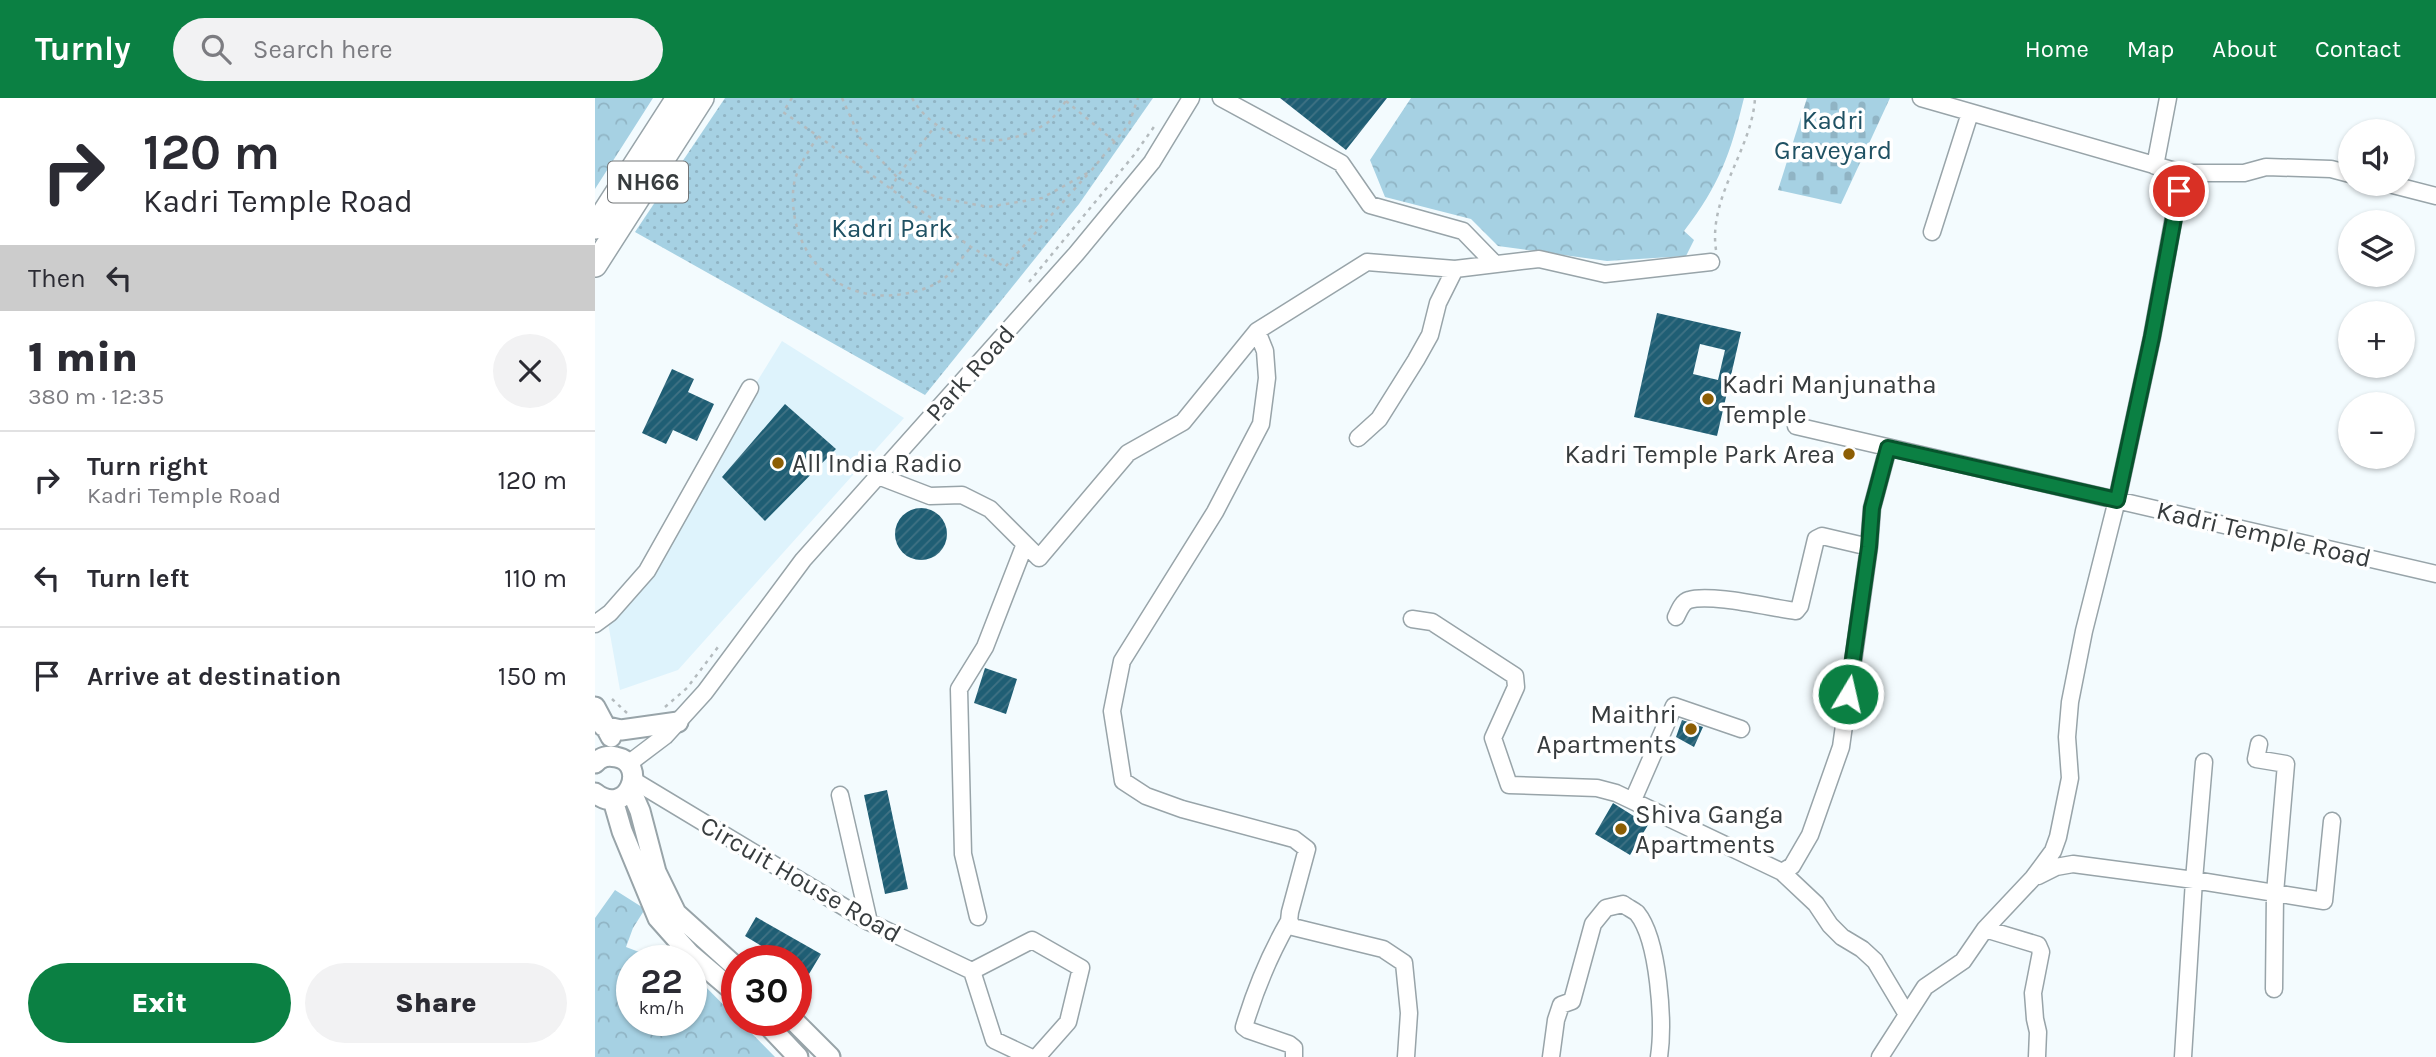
<!DOCTYPE html>
<meta charset="utf-8">
<style>
body{margin:0;font-family:Karla,sans-serif;background:#f2f2f3;color:#2b2b33;height:100vh;display:flex;flex-direction:column;font-size:26px;white-space:nowrap}
*{box-sizing:border-box;margin:0}
p{font-size:23px;color:#7c7c81}
.icon{flex:none;width:38px;height:38px;fill:none;stroke:currentColor;stroke-width:2;stroke-linecap:round;stroke-linejoin:round}
.map{position:relative;flex:1;overflow:hidden}
.panel{display:flex;flex-direction:column;background:#fff;width:595px}
.panel>*{flex:none}
.banner{background:#fff;color:#2b2b33;overflow:hidden}
.buttons{position:absolute;left:1743px;top:21px;display:grid;gap:14px}
.buttons a{display:grid;place-items:center;width:77px;height:77px;border-radius:50%;background:#fff;box-shadow:0 2px 5px #0004;font-size:35px}
.speed{position:absolute;left:21px;top:847px;display:flex;gap:14px;font-size:35px;font-weight:700;text-align:center}
.speed>*{display:grid;place-content:center;width:91px;height:91px;border-radius:50%;background:#fff;box-shadow:0 2px 5px #0004;line-height:1}
.speed small{font-size:18px;font-weight:400}
.speed .limit{border:10px solid #d22;background:#fff;color:#111}
.pin{position:absolute;display:grid;place-items:center;width:60px;height:60px;color:#fff;margin:-30px;border:4px solid #fff;border-radius:50%;box-shadow:0 2px 7px #0007}
.me{position:absolute;width:77px;margin:-38px;rotate:9deg;stroke-linejoin:round;filter:drop-shadow(0 0 5px #0008)}
.turn{display:flex;align-items:center;gap:24px;height:147px;padding:0 28px;font-size:32px}
.turn .icon{width:91px;height:91px;stroke-width:2.5}
.turn b{display:block;font-size:49px;line-height:60px}
.then{display:flex;align-items:center;height:66px;padding:0 28px;background:#0003;gap:14px;font-size:26px}
.round{display:grid;place-items:center;flex:none;width:74px;height:74px;border-radius:37px;background:#f2f2f3}
.headline{display:flex;align-items:center;justify-content:space-between;height:119px;padding:0 28px}
h1{font-size:42px;font-weight:800;line-height:52px}
.action{display:flex;gap:14px;margin-top:auto;padding:14px 28px}
.action a{flex:1;height:80px;border-radius:42px;background:#0b8043;color:#fff;font-size:28px;font-weight:800;line-height:80px;text-align:center}
.action a+a{background:#f2f2f3;color:#2b2b33}
ul{padding:0;list-style:none}
li{display:flex;align-items:center;gap:21px;height:98px;padding:0 28px;border-top:2px solid #e1e1e2}
li div{flex:1}
li b{display:block;font-size:26px}
li em{font-style:normal}
header{display:flex;align-items:center;gap:42px;box-sizing:border-box;height:98px;padding:0 35px;background:#0b8043;color:#fff}
header strong{font-size:33px}
nav{display:flex;gap:38px;margin-inline-start:auto;font-size:24px}
.search{width:490px;height:63px;background:#f2f2f3;display:flex;align-items:center;gap:18px;box-sizing:border-box;padding:0 24px;border-radius:38px;color:#7c7c81;font-size:26px}
main{display:flex;flex:1;min-height:0}
.map>svg:first-child{display:block}
.built{fill:#def3fc}
.forest{fill:url(#forest-crowns)}
.cemetery{fill:url(#cemetery-stones)}
.park{fill:url(#park-dots)}
.building{fill:url(#building-hatch);fill-rule:evenodd}
.lines{fill:none;stroke-linecap:round;stroke-linejoin:round}
.minor-casing{stroke:#98a4a9;stroke-width:19}
.major-casing{stroke:#98a4a9;stroke-width:23}
.highway-casing{stroke:#98a4a9;stroke-width:26}
.path{stroke:#b4bbbe;stroke-width:2.5;stroke-dasharray:3.5 5;stroke-linecap:butt}
.minor{stroke:#fff;stroke-width:16}
.major{stroke:#fff;stroke-width:19}
.highway{stroke:#fff;stroke-width:23}
.route-casing{stroke:#07532c;stroke-width:18}
.route{stroke:#0b8043;stroke-width:12}
.poi-dot{fill:#8c5e04;stroke:#fff;stroke-width:2.5}
.labels{text-anchor:middle;stroke-width:7;stroke-linejoin:round;paint-order:stroke}
.shield{fill:#fff;stroke:#737678;stroke-width:2}
.shield-label{font-size:24px;font-weight:bold;fill:#373c3e}
.park-label{font-size:26px;fill:#1f5163;stroke:#fff}
.street-label{font-size:26px;fill:#373c3e;stroke:#fff}
.poi-label{font-size:26px;fill:#373c3e;stroke:#fff;text-anchor:start}
</style>
<header>
<strong>Turnly</strong>
<div class="search"><svg class="icon" aria-label="search" viewBox="0 0 24 24"><circle cx="10" cy="10" r="6"/><path d="M15 15l6 6"/></svg>Search here</div>
<nav><a>Home</a><a>Map</a><a>About</a><a>Contact</a></nav>
</header>
<main>
<section class="panel">
<div class="banner">
<div class="turn"><svg class="icon" aria-label="right" viewBox="0 0 24 24"><path d="M7 20v-9h11M14 6l5 5-5 5"/></svg><div><b>120 m</b>Kadri Temple Road</div></div>
<div class="then">Then<svg class="icon" aria-label="left" viewBox="0 0 24 24"><path d="M17 20v-9H6M10 6l-5 5 5 5"/></svg></div>
</div>
<div class="headline"><div><h1>1 min</h1><p>380 m · 12:35</p></div><a class="round"><svg class="icon" aria-label="close" viewBox="0 0 24 24"><path d="M6 6l12 12M18 6L6 18"/></svg></a></div>
<ul>
<li><svg class="icon" aria-label="right" viewBox="0 0 24 24"><path d="M7 20v-9h11M14 6l5 5-5 5"/></svg><div><b>Turn right</b><p>Kadri Temple Road</p></div><em>120 m</em></li>
<li><svg class="icon" aria-label="left" viewBox="0 0 24 24"><path d="M17 20v-9H6M10 6l-5 5 5 5"/></svg><div><b>Turn left</b></div><em>110 m</em></li>
<li><svg class="icon" aria-label="arrive" viewBox="0 0 24 24"><path d="M6 21V4h12l-3 4 3 4H6"/></svg><div><b>Arrive at destination</b></div><em>150 m</em></li>
</ul>
<div class="action"><a>Exit</a><a>Share</a></div>
</section>
<div class="map">
<svg width="1841" height="959" viewBox="0 0 1841 959">
<defs>
<pattern id="forest-crowns" width="20" height="18" patternUnits="userSpaceOnUse" patternTransform="scale(1.75)"><rect width="20" height="18" fill="#a6d1e3"/><path d="M2 6a3 3 0 1 1 6 0M12 15a3 3 0 1 1 6 0" fill="none" stroke="#90b4c4"/></pattern>
<pattern id="cemetery-stones" width="16" height="16" patternUnits="userSpaceOnUse" patternTransform="scale(1.75)"><rect width="16" height="16" fill="#a6d1e3"/><path d="M2 7V4a2 2 0 0 1 4 0v3zM10 15v-3a2 2 0 0 1 4 0v3z" fill="#90b4c4"/></pattern>
<pattern id="park-dots" width="8" height="8" patternUnits="userSpaceOnUse" patternTransform="scale(1.75)"><rect width="8" height="8" fill="#a6d1e3"/><path d="M2 2h.1M6 6h.1" fill="none" stroke="#90b4c4" stroke-width="1.8" stroke-linecap="round"/></pattern>
<pattern id="building-hatch" width="6" height="6" patternUnits="userSpaceOnUse" patternTransform="scale(1.75)"><rect width="6" height="6" fill="#1f5e74"/><path d="M-1 1l2-2M0 6l6-6M5 7l2-2" fill="none" stroke="#407284"/></pattern>
</defs>
<rect width="100%" height="100%" fill="#f3fbfe"/>
<!-- built -->
<path class="built" d="M187,243L309,320L83,572L25,592L13,525Z"/>
<!-- forest -->
<path class="forest" d="M0,0H58L0,91Z
M816,0H1149C1135,57 1125,86 1089,133L1099,142L1091,158L1012,163L903,148L876,121L790,99L775,62Z
M20,792L50,811L38,830L31,849L52,857H79L85,863H37V922H96V874L180,959H0V820Z"/>
<!-- cemetery -->
<path class="cemetery" d="M1212,0H1295L1246,106L1183,92Z"/>
<!-- park -->
<path class="park" d="M130,0H558L484,106L330,297L40,134Z"/>
<!-- building -->
<path class="building" d="M685,0H792L751,52Z
M1062,215L1146,234L1122,338L1039,319ZM1105,246L1130,252L1123,282L1098,276Z
M77,271L99,281L93,294L119,306L102,343L78,332L71,346L47,335Z
M190,306L241,351L170,423L127,379Z
M300 436a26 26 0 1 1 52 0a26 26 0 1 1-52 0Z
M390,570L422,581L411,616L379,605Z
M1087,622L1108,629L1099,649L1081,639Z
M292,692L313,791L290,796L269,697Z
M1018,705L1053,727L1035,757L1000,736Z
M161,819L226,856L214,876L201,868V863H191L150,838Z"/>
<g class="lines">
<!-- minor casing -->
<g class="minor-casing">
<path id="minor" d="M626,0L746,65L775,107L868,133L900,166
M1326,0L1587,75H1649L1671,69L1736,71L1755,76
M1560,68L1573,0
M1794,86L1841,98
M1337,134L1375,15
M662,233L670,253L672,280L666,326L620,414L527,563L517,613L528,683L551,698L587,711L699,741L712,751L695,814L694,823L698,829L788,851L809,865L814,915L811,959
M1201,328L1841,476
M763,340L784,321L821,262L835,237L843,205L860,171L944,161L1010,176L1116,164
M283,378L335,398L367,397L395,411L444,460L533,355L588,324L662,233L772,164L860,171
M1081,519C1084,513 1087,504 1094,502C1115,495 1177,510 1201,513L1205,508L1221,441L1227,438L1274,449
M817,521L837,524L920,578L921,589L898,640L914,687L1002,690L1021,695L1187,774L1197,768L1215,737L1246,649L1274,449L1277,410L1293,350
M0,526L15,515L52,473L155,290
M1664,646L1661,661L1691,666L1680,795L1679,891
M33,666L70,638L110,594L208,462L481,156L557,64L596,0
M38,682L274,824L377,873L399,942L435,959
M245,697L274,824
M1038,702L1079,608L1146,631
M1187,774L1221,806L1235,827L1247,839L1267,851L1280,863L1311,915
M1443,778L1461,769L1478,766L1599,782L1729,803L1737,723
M383,819L368,756L364,591L390,549L430,446
M694,823C675,856 660,892 649,929L653,932L694,946L699,950V959
M1390,831L1443,847L1446,854L1438,895L1440,921L1443,934L1442,959
M377,873L437,842L486,870L473,924L442,959
M956,959L961,922L966,907L977,903L998,826L1011,810L1028,806C1032,809 1038,812 1042,815C1064,842 1069,925 1064,959
M1285,959L1330,889L1368,863L1390,831L1438,780L1458,753L1463,739L1475,680L1472,639L1475,604L1489,533L1522,402L1557,239L1587,75
M1588,959L1599,782L1609,664"/>
</g>
<!-- major casing -->
<g class="major-casing">
<path id="major" d="M0,609L16,639
M8,628L26,632L83,624
M0,665C6,659 12,657 21,659C54,665 33,721 0,695
M35,690L45,713L61,774L81,815L142,870
M18,702L27,733L63,820L95,856L142,896
M168,922L203,959
M198,922L235,959"/>
</g>
<!-- highway casing -->
<g class="highway-casing">
<path id="highway" d="M0,129L83,0
M0,167L107,0"/>
</g>
<!-- path -->
<path class="path" d="M197,0L188,14L223,38C212,56 198,74 198,96C196,159 245,207 308,196C323,194 340,188 352,178C361,170 368,158 376,149
M247,0L265,40L302,79L341,99L393,109L447,100L496,73L534,26L543,0
M317,0C345,48 408,54 452,25C460,19 467,8 473,0
M471,3L519,43
M223,38L376,149L410,169L493,76
M296,91L302,79L340,28
M1121,152C1113,98 1157,52 1160,0
M434,184L539,57L561,26
M17,601L32,615
M70,609L92,590L123,549"/>
<!-- minor -->
<use href="#minor" class="minor"/>
<!-- major -->
<use href="#major" class="major"/>
<!-- highway -->
<use href="#highway" class="highway"/>
</g>
<g class="lines">
<!-- route casing -->
<g class="route-casing">
<path id="route" d="M1253,596L1274,449L1277,410L1293,350L1522,402L1557,239L1584,93"/>
</g>
<!-- route -->
<use href="#route" class="route"/>
</g>
<!-- markers -->
<g class="poi-dot">
<circle cx="1113" cy="301" r="7"/>
<circle cx="1254" cy="356" r="7"/>
<circle cx="183" cy="365" r="7"/>
<circle cx="1096" cy="631" r="7"/>
<circle cx="1026" cy="731" r="7"/>
</g>
<g class="labels">
<!-- shield labels -->
<rect class="shield" x="13" y="63.5" width="80" height="41" rx="5"/>
<g class="shield-label">
<text x="53" y="92">NH66</text>
</g>
<!-- park labels -->
<g class="park-label">
<text x="1238" y="31">Kadri<tspan x="1238" dy="30">Graveyard</tspan></text>
<text x="297" y="139">Kadri Park</text>
</g>
<!-- street labels -->
<g class="street-label">
<text transform="translate(375 275) rotate(-48)" y="9">Park Road</text>
<text transform="translate(1669 436) rotate(13)" y="9">Kadri Temple Road</text>
<text transform="translate(206 781) rotate(30)" y="9">Circuit House Road</text>
</g>
<!-- poi labels -->
<g class="poi-label">
<text x="1127" y="295">Kadri Manjunatha<tspan x="1127" dy="30">Temple</tspan></text>
<text x="1240" y="365" text-anchor="end">Kadri Temple Park Area</text>
<text x="197" y="374">All India Radio</text>
<text x="1082" y="625" text-anchor="end">Maithri<tspan x="1082" dy="30">Apartments</tspan></text>
<text x="1040" y="725">Shiva Ganga<tspan x="1040" dy="30">Apartments</tspan></text>
</g>
</g>
</svg>
<div class="buttons">
<a><svg class="icon" aria-label="sound" viewBox="0 0 24 24"><path d="M4 9h4l5-4v14l-5-4H4zM17 9q2 3 0 6"/></svg></a>
<a><svg class="icon" aria-label="layers" viewBox="0 0 24 24"><path d="M12 4l9 5-9 5-9-5zM3 14l9 5 9-5"/></svg></a>
<a>+</a>
<a>−</a>
</div>
<div class="speed"><div>22<small>km/h</small></div><div class="limit">30</div></div>
<div class="pin" style="left:1584px;top:93px;background:#d93025"><svg class="icon" aria-label="arrive" viewBox="0 0 24 24"><path d="M6 21V4h12l-3 4 3 4H6"/></svg></div>
<svg class="me" style="left:1253px;top:596px" viewBox="-20 -20 40 40"><circle r="17" fill="#0b8043" stroke="#fff" stroke-width="3"/><path d="M0-11L8 9 0 5-8 9z" fill="#fff"/></svg>
</div>
</main>
